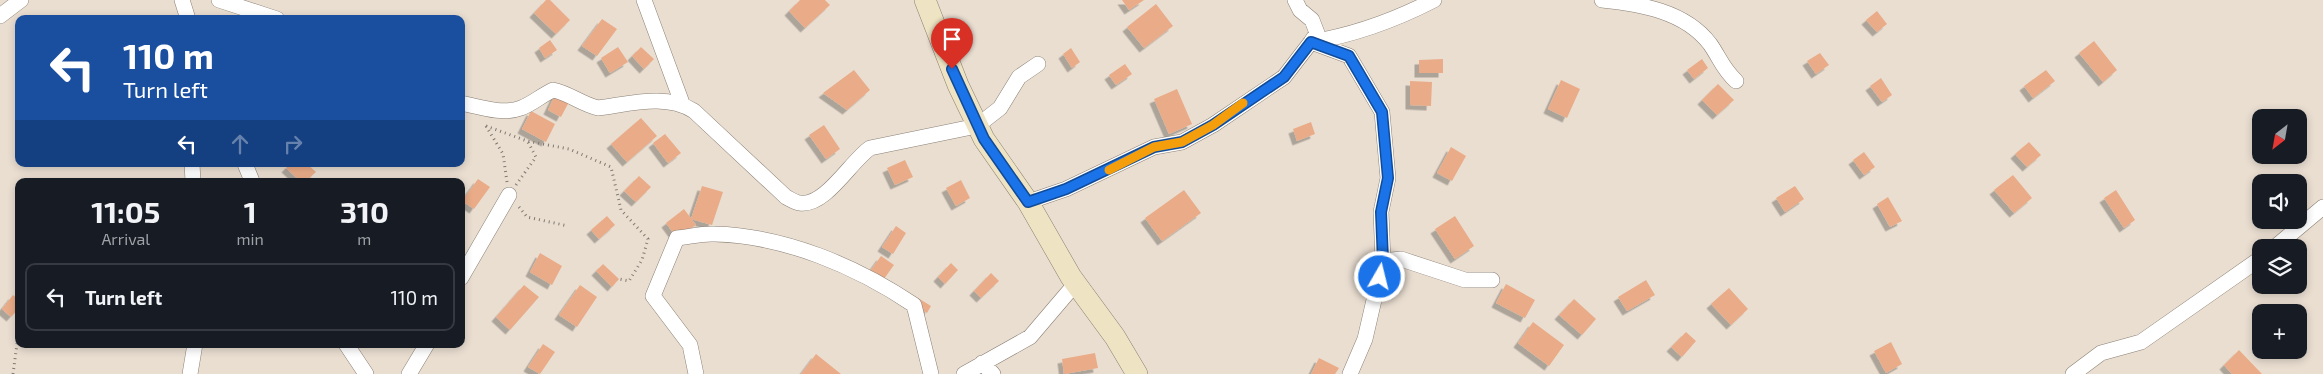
<!DOCTYPE html>
<style>
body{margin:0;font-family:"Exo 2",sans-serif;background:#242831;color:#f1f3f6;height:100vh;display:flex;flex-direction:column;font-size:19px;white-space:nowrap}
*{box-sizing:border-box;margin:0}
p{font-size:16px;color:#9ea1a6}
.icon{flex:none;width:28px;height:28px;fill:none;stroke:currentColor;stroke-width:2;stroke-linecap:round;stroke-linejoin:round}
.map{position:relative;flex:1;overflow:hidden}
.side{position:absolute;left:15px;top:178px;width:450px;height:170px;display:flex;flex-direction:column;background:#171b24;border-radius:10px;box-shadow:0 2px 8px #0003}
.side>*{flex:none}
.top-card{position:absolute;left:15px;top:15px;width:450px;height:152px;border-radius:10px;box-shadow:0 2px 8px #0003;background:#1a4fa0;color:#fff;overflow:hidden}
.needle{width:32px;rotate:211deg}
.buttons{position:absolute;left:2252px;top:109px;display:grid;gap:10px}
.buttons a{display:grid;place-items:center;width:55px;height:55px;border-radius:10px;background:#171b24;box-shadow:0 2px 8px #0003;font-size:25px}
.pin{position:absolute;display:grid;place-items:center;width:42px;height:42px;color:#fff;margin:-51px -21px;border-radius:50% 50% 50% 0;rotate:-45deg;box-shadow:0 0 5px #0007}
.pin .icon{rotate:45deg}
.me{position:absolute;width:55px;margin:-28px;rotate:8deg;stroke-linejoin:round;filter:drop-shadow(0 0 4px #0008)}
.turn{display:flex;align-items:center;gap:18px;height:105px;padding:0 25px;font-size:22px}
.turn .icon{width:65px;height:65px;stroke-width:2.5}
.turn b{display:block;font-size:35px;line-height:42px}
.lanes{display:flex;align-items:center;height:48px;padding:0 25px;background:#0003;justify-content:center;gap:25px;direction:ltr}
.lanes .off{opacity:.35}
.eta{display:flex;justify-content:space-evenly;align-items:center;height:85px;text-align:center}
.eta b{font-size:30px;font-weight:700;line-height:35px}
ul{padding:0;list-style:none}
li{display:flex;align-items:center;gap:15px;height:68px;margin:0 10px 8px;padding:0 15px;border:2px solid #363941;border-radius:10px}
li div{flex:1}
li b{display:block;font-size:19px}
li em{font-style:normal}
.map>svg:first-child{display:block}
.building{fill:#eaac88;filter:url(#shadow)}
.lines{fill:none;stroke-linecap:round;stroke-linejoin:round}
.minor-casing{stroke:#8a8074;stroke-width:16}
.secondary-casing{stroke:#8a8074;stroke-width:22}
.path{stroke:#80786f;stroke-width:3;stroke-dasharray:1 4;stroke-linecap:butt}
.minor{stroke:#fff;stroke-width:15}
.secondary{stroke:#eee3c2;stroke-width:21}
.route-casing{stroke:#114b97;stroke-width:12}
.route{stroke:#1a73e8;stroke-width:9}
.slow{stroke:#f59e0b;stroke-width:9}
</style>
<div class="map">
<svg width="2323" height="374" viewBox="0 0 2323 374">
<defs>
<filter id="shadow"><feDropShadow dx="-4.5" dy="4.5" stdDeviation="0" flood-color="#0004"/></filter>
</defs>
<rect width="100%" height="100%" fill="#eaded1"/>
<!-- building -->
<path class="building" d="M546,0H550L570,20L556,34L534,13Z
M800,0H825L830,5L805,28L789,11Z
M1122,0H1144L1129,10Z
M1156,4L1173,26L1144,48L1127,27Z
M1877,11L1887,24L1877,32L1866,20Z
M602,19L617,29L597,56L582,46Z
M550,40L557,50L545,58L539,48Z
M2094,41L2117,70L2103,82L2079,53Z
M618,47L628,62L610,73L601,58Z
M641,47L654,59L644,69L632,56Z
M1071,48L1080,62L1072,68L1063,54Z
M1820,53L1829,65L1816,74L1807,61Z
M1443,59V73H1419V60Z
M1702,59L1708,68L1694,79L1687,70Z
M1125,64L1132,74L1116,85L1109,75Z
M854,70L870,90L847,110L823,93Z
M2046,70L2055,81L2033,98L2024,86Z
M1881,78L1892,95L1882,102L1870,86Z
M1561,80L1580,89L1567,118L1548,109Z
M1410,81L1432,82L1431,106L1410,105Z
M1718,84L1734,100L1717,115L1702,100Z
M1177,89L1192,124L1169,134L1154,99Z
M556,93L570,100L561,117L548,110Z
M531,111L555,124L546,142L522,129Z
M641,118L657,136L627,162L611,144Z
M1311,122L1315,134L1297,141L1293,129Z
M824,125L840,149L826,159L809,135Z
M665,134L681,153L668,163L653,143Z
M2029,142L2041,155L2027,167L2015,154Z
M1451,147L1466,156L1452,181L1437,173Z
M1864,152L1875,167L1864,175L1853,160Z
M905,160L913,177L895,185L887,168Z
M290,164H307L316,172L306,181H300L286,168Z
M2013,175L2032,198L2014,213L1994,190Z
M639,176L651,187L636,202L624,191Z
M478,179L490,187L474,209L462,201Z
M961,180L970,198L956,206L946,188Z
M702,186L723,192L712,225L691,219Z
M1795,186L1804,199L1785,212L1776,198Z
M1184,190L1201,213L1162,241L1145,218Z
M2116,190L2135,220L2124,228L2104,198Z
M1888,197L1902,221L1890,227L1877,204Z
M684,209L696,225L677,238L666,223Z
M607,216L615,225L599,239L591,230Z
M1455,216L1474,246L1455,259L1435,229Z
M896,226L906,233L893,254L882,247Z
M540,253L562,266L552,285L530,272Z
M881,256L894,265L881,283L868,274Z
M951,263L958,270L945,284L938,277Z
M603,264L619,279L612,287L596,271Z
M991,273L999,281L981,298L974,291Z
M1646,280L1655,295L1627,311L1618,297Z
M1506,284L1535,300L1525,318L1496,303Z
M524,285L539,297L510,330L496,317Z
M580,285L597,297L577,327L559,315Z
M1729,288L1748,309L1731,325L1711,304Z
M13,295L19,300V308L11,317L2,309Z
M918,298L931,306L927,313L914,305Z
M1574,299L1596,319L1582,335L1559,315Z
M1533,322L1564,345L1549,366L1518,343Z
M1686,332L1696,341L1682,357L1671,347Z
M1891,342L1902,364L1886,373L1874,351Z
M543,344L555,352L540,374L528,367Z
M2239,350L2262,374H2232L2224,365Z
M1095,353L1098,368L1064,374L1062,359Z
M816,354L841,374H801Z
M1319,358L1339,368L1335,374H1311Z"/>
<g class="lines">
<!-- minor casing -->
<g class="minor-casing">
<path id="minor" d="M182,0L188,19
M219,0L277,19
M644,0L682,103
M1295,0L1300,10L1312,20L1317,33L1311,42L1349,56L1382,112L1388,178L1381,212L1383,261
M1602,0C1640,4 1685,11 1710,44C1720,58 1722,68 1736,81
M0,16L21,0
M461,103C480,107 502,115 521,108C532,104 542,95 553,90C569,93 581,104 598,108C630,104 666,93 694,111L786,197C790,199 796,203 800,203C825,207 851,161 870,148L977,126L1000,108L1019,77L1038,64
M192,164L193,181
M245,164L252,181
M1028,202L1066,189L1154,147L1182,142L1213,125L1284,77L1311,42C1354,35 1395,20 1434,0
M2274,248L2323,207
M461,278L509,195
M346,344L366,374
M982,363L993,374
M190,374L195,344
M409,374L427,344
M696,374L690,345L653,296L677,238C689,237 702,233 715,234C785,236 856,266 914,305L931,374
M964,374L1030,337L1076,283
M1350,374L1365,339L1383,261L1401,259L1465,280H1492
M2073,374L2101,353L2141,342L2261,258"/>
</g>
<!-- secondary casing -->
<g class="secondary-casing">
<path id="secondary" d="M925,0L958,85L984,139L1028,202L1071,277L1115,337L1137,374"/>
</g>
<!-- path -->
<path class="path" d="M486,126L527,141L569,149L611,167L621,210L648,239L642,260L629,281L619,279
M486,126L503,154L507,182
M516,185L536,157L528,142
M519,207L527,217L568,226
M13,374L19,329"/>
<!-- minor -->
<use href="#minor" class="minor"/>
<!-- secondary -->
<use href="#secondary" class="secondary"/>
</g>
<g class="lines">
<!-- route casing -->
<g class="route-casing">
<path id="route" d="M952,69L984,139L1028,202L1066,189L1154,147L1182,142L1213,125L1284,77L1311,42L1349,56L1382,112L1388,178L1381,212L1383,261L1380,277"/>
</g>
<!-- route -->
<use href="#route" class="route"/>
<!-- slow -->
<path class="slow" d="M1109,170L1154,147L1182,142L1213,125L1243,103"/>
</g>
</svg>
<div class="buttons">
<a><svg class="needle" viewBox="-14 -14 28 28"><path d="M0-13l5 13h-10z" fill="#e53935"/><path d="M0 13l5-13h-10z" fill="#9ea1a6"/></svg></a>
<a><svg class="icon" aria-label="sound" viewBox="0 0 24 24"><path d="M4 9h4l5-4v14l-5-4H4zM17 9q2 3 0 6"/></svg></a>
<a><svg class="icon" aria-label="layers" viewBox="0 0 24 24"><path d="M12 4l9 5-9 5-9-5zM3 14l9 5 9-5"/></svg></a>
<a>+</a>
</div>
<div class="pin" style="left:952px;top:69px;background:#d93025"><svg class="icon" aria-label="arrive" viewBox="0 0 24 24"><path d="M6 21V4h12l-3 4 3 4H6"/></svg></div>
<svg class="me" style="left:1380px;top:277px" viewBox="-20 -20 40 40"><circle r="17" fill="#1a73e8" stroke="#fff" stroke-width="3"/><path d="M0-11L8 9 0 5-8 9z" fill="#fff"/></svg>
<div class="top-card">
<div class="turn"><svg class="icon" aria-label="left" viewBox="0 0 24 24"><path d="M17 20v-9H6M10 6l-5 5 5 5"/></svg><div><b>110 m</b>Turn left</div></div>
<div class="lanes"><svg class="icon" aria-label="left" viewBox="0 0 24 24"><path d="M17 20v-9H6M10 6l-5 5 5 5"/></svg><svg class="icon off" aria-label="ahead" viewBox="0 0 24 24"><path d="M12 20V5M6 11l6-6 6 6"/></svg><svg class="icon off" aria-label="right" viewBox="0 0 24 24"><path d="M7 20v-9h11M14 6l5 5-5 5"/></svg></div>
</div>
<section class="side">
<div class="eta">
<div><b>11:05</b><p>Arrival</p></div>
<div><b>1</b><p>min</p></div>
<div><b>310</b><p>m</p></div>
</div>
<ul>
<li><svg class="icon" aria-label="left" viewBox="0 0 24 24"><path d="M17 20v-9H6M10 6l-5 5 5 5"/></svg><div><b>Turn left</b></div><em>110 m</em></li>
</ul>
</section>
</div>
